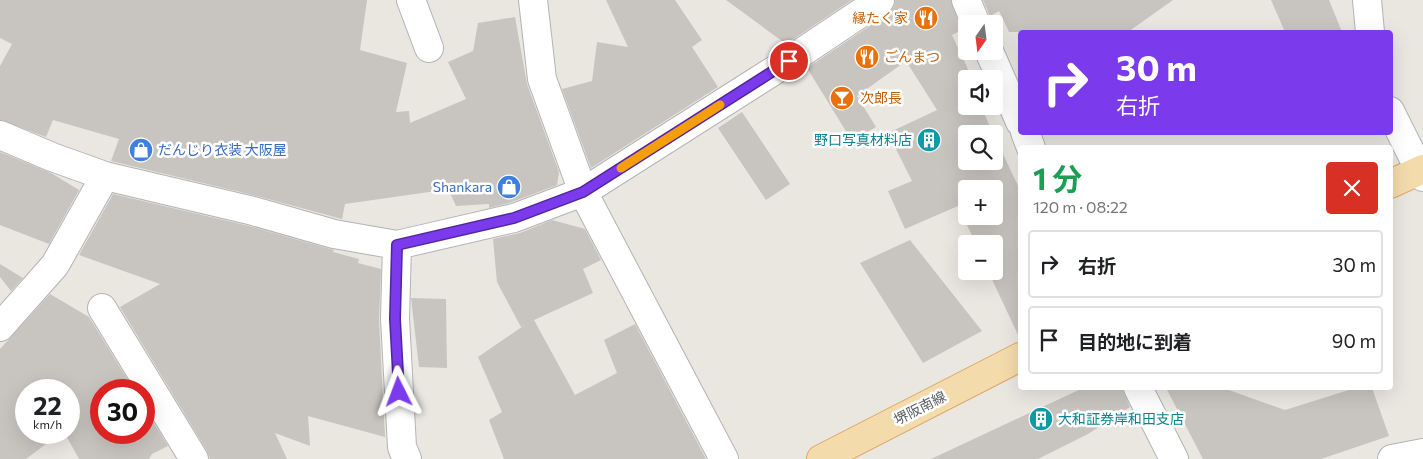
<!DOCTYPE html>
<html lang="ja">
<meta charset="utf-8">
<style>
body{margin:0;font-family:Commissioner,"Noto Sans JP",sans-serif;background:#f6f6f6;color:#202124;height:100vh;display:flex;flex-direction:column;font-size:19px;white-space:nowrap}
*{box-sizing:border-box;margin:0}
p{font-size:16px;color:#757577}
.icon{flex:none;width:28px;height:28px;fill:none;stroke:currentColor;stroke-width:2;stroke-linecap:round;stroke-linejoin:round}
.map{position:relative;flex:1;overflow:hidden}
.details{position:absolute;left:1018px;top:145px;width:375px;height:245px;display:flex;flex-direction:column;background:#fff;border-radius:5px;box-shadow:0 5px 20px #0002}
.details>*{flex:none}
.banner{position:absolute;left:1018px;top:30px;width:375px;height:105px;border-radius:5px;box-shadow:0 5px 20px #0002;background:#7c3aed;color:#fff;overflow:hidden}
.needle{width:32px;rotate:194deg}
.fabs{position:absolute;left:958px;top:15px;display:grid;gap:10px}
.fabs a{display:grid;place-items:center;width:45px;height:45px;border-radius:5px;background:#fff;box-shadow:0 5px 20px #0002;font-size:25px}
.speed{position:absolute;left:15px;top:379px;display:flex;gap:10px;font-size:25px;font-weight:700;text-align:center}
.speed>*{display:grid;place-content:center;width:65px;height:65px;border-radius:50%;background:#fff;box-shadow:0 5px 20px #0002;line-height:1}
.speed small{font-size:12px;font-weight:400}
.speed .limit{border:8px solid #d22;background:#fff;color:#111}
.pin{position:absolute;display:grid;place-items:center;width:42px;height:42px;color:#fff;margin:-21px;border:2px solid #fff;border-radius:50%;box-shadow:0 1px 5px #0007}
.me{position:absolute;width:55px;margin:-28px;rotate:357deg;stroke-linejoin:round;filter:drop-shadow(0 0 4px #0008)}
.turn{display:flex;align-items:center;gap:18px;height:105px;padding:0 15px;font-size:22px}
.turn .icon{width:65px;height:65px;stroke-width:2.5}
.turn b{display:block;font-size:35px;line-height:42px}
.round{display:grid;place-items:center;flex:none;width:52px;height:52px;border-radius:5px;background:#f6f6f6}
.summary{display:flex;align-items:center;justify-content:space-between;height:85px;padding:0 15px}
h1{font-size:30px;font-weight:700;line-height:38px;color:#1e9e55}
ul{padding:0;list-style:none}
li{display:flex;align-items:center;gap:15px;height:68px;margin:0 10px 8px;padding:0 5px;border:2px solid #e0e0e0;border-radius:5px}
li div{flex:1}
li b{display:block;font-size:19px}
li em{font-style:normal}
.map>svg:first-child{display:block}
.building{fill:#c8c4c0;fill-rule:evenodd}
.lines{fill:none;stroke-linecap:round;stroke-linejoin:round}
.minor-casing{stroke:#b1b4b7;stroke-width:30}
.major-casing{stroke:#dea766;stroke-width:30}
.minor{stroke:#fff;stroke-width:28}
.major{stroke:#f4dbac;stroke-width:28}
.route-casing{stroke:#51269a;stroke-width:12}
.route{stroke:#7c3aed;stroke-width:9}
.slow{stroke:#f59e0b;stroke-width:9}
.labels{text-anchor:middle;stroke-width:5;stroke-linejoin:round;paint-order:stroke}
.food-label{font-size:14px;fill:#c56008;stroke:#fff;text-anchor:start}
.culture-label{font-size:14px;fill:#0d838f;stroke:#fff;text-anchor:end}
.shop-label{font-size:14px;fill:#366cbe;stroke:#fff;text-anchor:start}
.street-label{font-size:14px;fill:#595d60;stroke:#fff}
</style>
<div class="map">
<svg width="1423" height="459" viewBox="0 0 1423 459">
<rect width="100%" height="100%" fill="#eae7e1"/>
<!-- building -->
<path class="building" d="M0,0H367L360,50L407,63L396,112L409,111L410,123L466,99L448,62L473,51L478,23L515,17L527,84L559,172L557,185L509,203L489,208V204L456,206L443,178V190L345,204L342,219L257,196L111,161L119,139L53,120L46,137L0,120V66L12,44L0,38Z
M606,0H675L702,40L692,47L718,87L591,168L562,89L592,81L597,42L628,47Z
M726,0H852L786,44Z
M895,0H951L962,30L952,35L967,67L971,79H966V106H981L993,134H966V161H994V135L1020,190V339L988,271H994V244H976L958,206L905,229L888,191L912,181L888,133L937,110L906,61L857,96L876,127L852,141L807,68L889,13L894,7ZM966,189H994V216H966Z
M983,0H1173L1128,32H1009L999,11L990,16Z
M1271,0H1329L1342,32H1285Z
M742,112L790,184L766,200L718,128Z
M0,152L51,173L79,190L49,244L0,225Z
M113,194L249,226L334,250L333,252L359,259L358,263L381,269L379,320L385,437L308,416L310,446L275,433L287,459H210L207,451L120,307L160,284L79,255Z
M552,220L585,229L601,260L583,269L593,293L534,320L575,395L617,373L604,340L635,324L706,459H504L489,420L502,412L478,357L526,324L521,327L497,282L493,239L520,233Z
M910,240L982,331L923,363L860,263Z
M0,264L23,278L11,291L0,277Z
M50,294L89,317L134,390H101V432H144V407L168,446L152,454L149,459H79L64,432H69V390H26V432H62L26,459H0V349Z
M411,298L446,299L447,368L419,367Z
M1083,388H1122L1130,407L1088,434L1038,459H931Z
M1166,388H1223L1285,410L1355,388H1372L1389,436L1321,459H1203Z"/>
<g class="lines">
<!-- minor casing -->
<g class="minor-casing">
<path id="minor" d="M411,0L429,48
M533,0L542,79L583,192L724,459
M966,0L976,24
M1367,0L1370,32
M989,51L1020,122
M1390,111L1423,177
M1025,132L1031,148
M0,135L52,157L105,176L253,211L334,234L397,245L514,218L583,192L789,61L880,0
M397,245L395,319L402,447L407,459
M102,308L194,459
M0,327L55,265L105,176
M1138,388L1174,459
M1392,459L1423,453"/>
</g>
<!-- major casing -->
<g class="major-casing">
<path id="major" d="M1390,184L1423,169
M821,459L1020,357"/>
</g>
<!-- minor -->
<use href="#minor" class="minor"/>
<!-- major -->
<use href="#major" class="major"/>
</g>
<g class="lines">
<!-- route casing -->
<g class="route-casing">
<path id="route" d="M399,392L395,319L397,245L514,218L583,192L789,61"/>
</g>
<!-- route -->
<use href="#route" class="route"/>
<!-- slow -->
<path class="slow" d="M621,168L720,105"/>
</g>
<!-- icons -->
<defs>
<g id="restaurant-disc" transform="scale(1.25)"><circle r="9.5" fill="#e8710a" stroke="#fff"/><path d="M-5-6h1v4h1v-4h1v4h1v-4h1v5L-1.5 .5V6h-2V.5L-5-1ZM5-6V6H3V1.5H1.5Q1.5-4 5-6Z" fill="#fff"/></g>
<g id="bar-disc" transform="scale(1.25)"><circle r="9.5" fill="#e8710a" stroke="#fff"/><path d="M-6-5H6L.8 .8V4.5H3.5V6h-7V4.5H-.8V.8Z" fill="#fff"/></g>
<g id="building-disc" transform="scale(1.25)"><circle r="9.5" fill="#0f9aa8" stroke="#fff"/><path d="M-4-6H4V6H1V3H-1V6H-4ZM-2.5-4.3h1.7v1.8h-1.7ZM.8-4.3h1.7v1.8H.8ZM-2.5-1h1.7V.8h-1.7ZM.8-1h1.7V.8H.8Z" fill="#fff"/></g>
<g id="shop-disc" transform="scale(1.25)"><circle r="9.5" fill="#3f7fe0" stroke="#fff"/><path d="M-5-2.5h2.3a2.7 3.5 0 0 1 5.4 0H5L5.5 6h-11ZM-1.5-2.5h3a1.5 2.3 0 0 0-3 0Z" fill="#fff"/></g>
</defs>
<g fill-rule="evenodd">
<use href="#restaurant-disc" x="926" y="18"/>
<use href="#restaurant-disc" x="867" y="57"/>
<use href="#bar-disc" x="842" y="98"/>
<use href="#building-disc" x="929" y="140"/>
<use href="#shop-disc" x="141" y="150"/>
<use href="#shop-disc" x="509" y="187"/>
<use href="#building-disc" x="1041" y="419"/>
</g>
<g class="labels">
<!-- food labels -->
<g class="food-label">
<text x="908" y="23" text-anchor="end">縁たく家</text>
<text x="884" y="62">ごんまつ</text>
<text x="860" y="103">次郎長</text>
</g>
<!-- culture labels -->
<g class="culture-label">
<text x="912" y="145">野口写真材料店</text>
<text x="1058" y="424" text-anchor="start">大和証券岸和田支店</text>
</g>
<!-- shop labels -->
<g class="shop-label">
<text x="158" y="155">だんじり衣装 大阪屋</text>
<text x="492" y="192" text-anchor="end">Shankara</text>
</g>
<!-- street labels -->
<g class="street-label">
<text transform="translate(920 408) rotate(-27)" y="5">堺阪南線</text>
</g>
</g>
</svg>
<div class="fabs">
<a><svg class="needle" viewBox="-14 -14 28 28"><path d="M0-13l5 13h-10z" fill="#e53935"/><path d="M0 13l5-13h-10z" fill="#757577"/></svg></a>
<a><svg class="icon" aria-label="sound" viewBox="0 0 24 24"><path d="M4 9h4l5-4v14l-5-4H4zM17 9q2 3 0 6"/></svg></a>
<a><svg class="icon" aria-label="search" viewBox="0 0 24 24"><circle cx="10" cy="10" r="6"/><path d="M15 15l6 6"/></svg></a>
<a>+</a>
<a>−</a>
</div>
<div class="speed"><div>22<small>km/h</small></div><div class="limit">30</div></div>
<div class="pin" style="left:789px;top:61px;background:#d93025"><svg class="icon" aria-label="arrive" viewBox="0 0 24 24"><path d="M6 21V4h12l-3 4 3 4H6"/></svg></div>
<svg class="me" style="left:399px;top:392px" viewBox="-20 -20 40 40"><path d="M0-17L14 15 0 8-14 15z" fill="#7c3aed" stroke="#fff" stroke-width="4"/></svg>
<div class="banner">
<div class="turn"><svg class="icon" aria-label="right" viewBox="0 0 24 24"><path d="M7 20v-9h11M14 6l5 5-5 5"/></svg><div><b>30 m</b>右折</div></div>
</div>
<section class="details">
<div class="summary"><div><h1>1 分</h1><p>120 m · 08:22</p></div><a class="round" style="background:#d93025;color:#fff"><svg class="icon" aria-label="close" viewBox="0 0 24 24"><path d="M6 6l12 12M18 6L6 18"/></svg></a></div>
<ul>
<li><svg class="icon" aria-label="right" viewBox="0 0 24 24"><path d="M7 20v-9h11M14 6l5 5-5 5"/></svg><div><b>右折</b></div><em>30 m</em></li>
<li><svg class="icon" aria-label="arrive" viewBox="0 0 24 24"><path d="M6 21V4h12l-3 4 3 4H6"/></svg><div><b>目的地に到着</b></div><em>90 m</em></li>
</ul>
</section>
</div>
